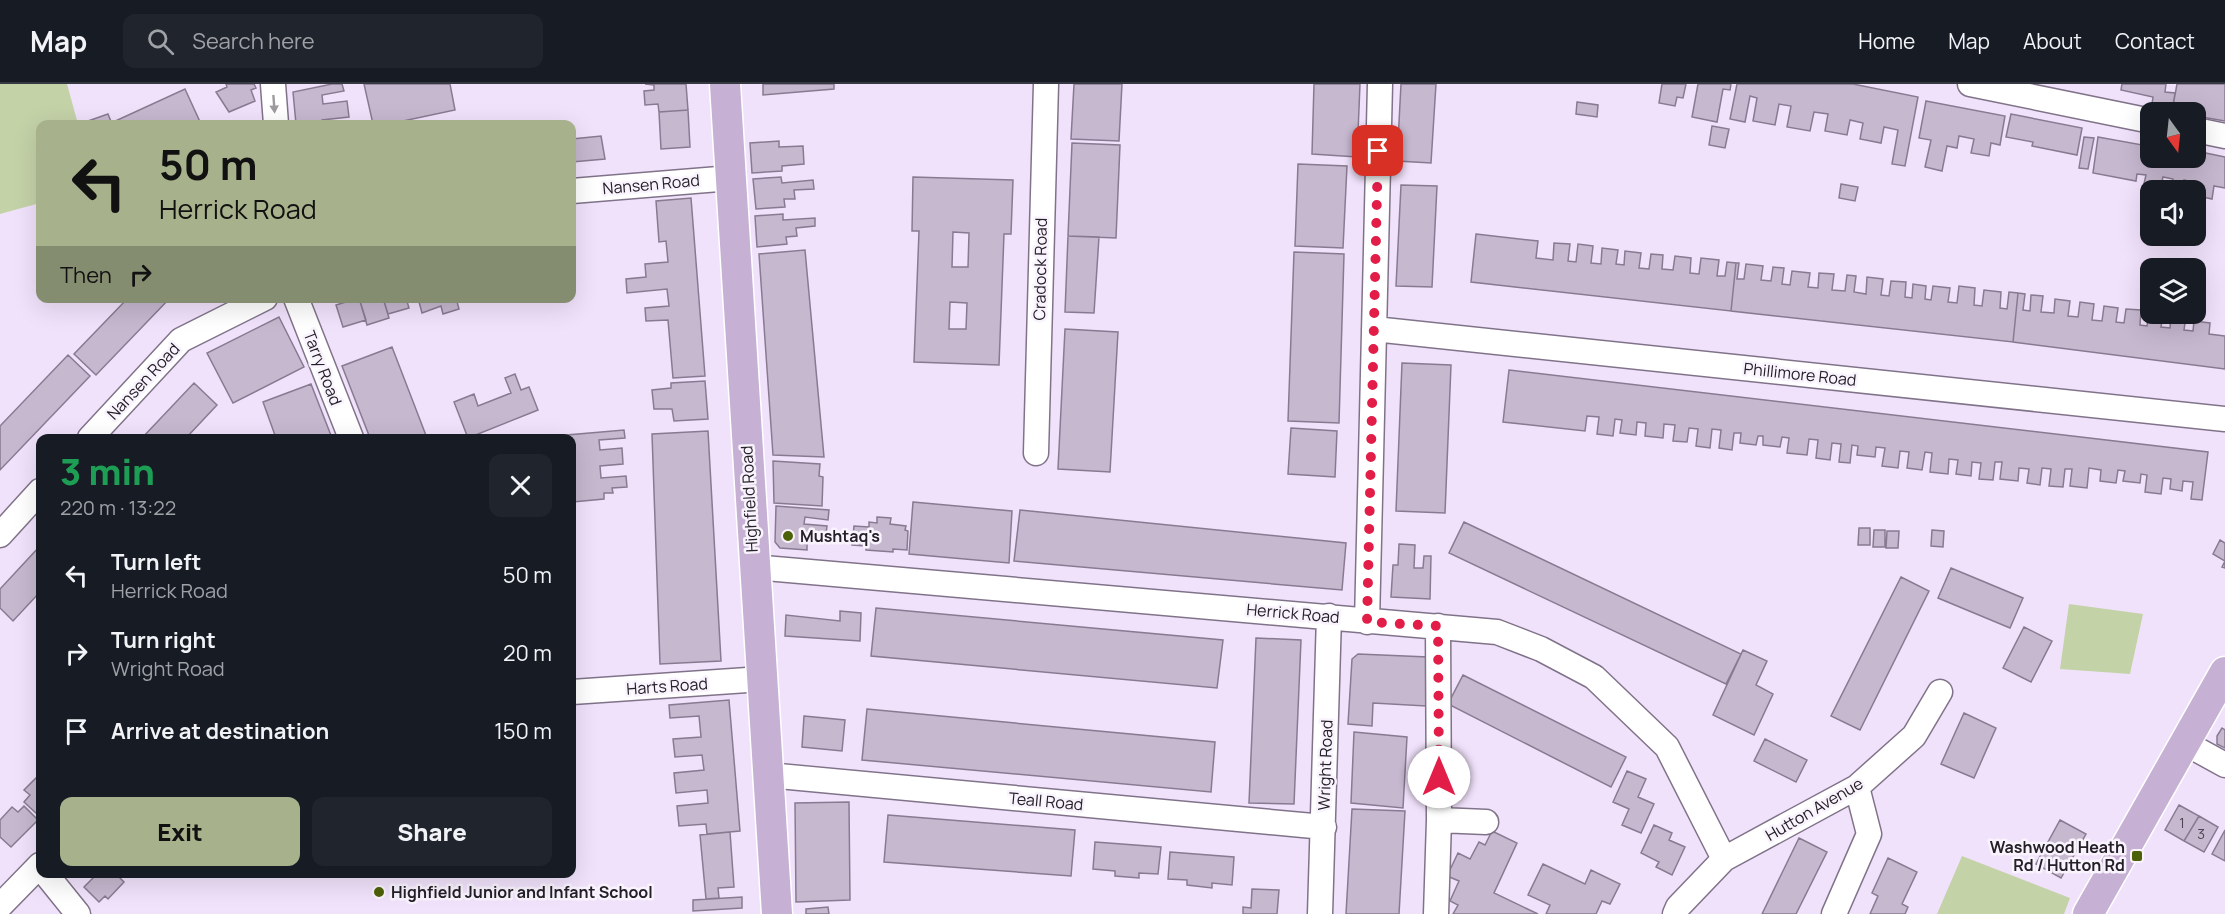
<!DOCTYPE html>
<meta charset="utf-8">
<style>
body{margin:0;font-family:Manrope,sans-serif;background:#20242c;color:#f1f3f6;height:100vh;display:flex;flex-direction:column;font-size:22px;white-space:nowrap}
*{box-sizing:border-box;margin:0}
p{font-size:20px;color:#9ea1a6}
.icon{flex:none;width:33px;height:33px;fill:none;stroke:currentColor;stroke-width:2;stroke-linecap:round;stroke-linejoin:round}
.map{position:relative;flex:1;overflow:hidden}
.details{position:absolute;left:36px;top:350px;width:540px;height:444px;display:flex;flex-direction:column;background:#171b24;border-radius:12px;box-shadow:0 6px 24px #0002}
.details>*{flex:none}
.banner{position:absolute;left:36px;top:36px;width:540px;height:183px;border-radius:12px;box-shadow:0 6px 24px #0002;background:#a7b18c;color:#111;overflow:hidden}
.needle{width:39px;rotate:165deg}
.controls{position:absolute;left:2140px;top:18px;display:grid;gap:12px}
.controls a{display:grid;place-items:center;width:66px;height:66px;border-radius:12px;background:#171b24;box-shadow:0 6px 24px #0002;font-size:30px}
.pin{position:absolute;display:grid;place-items:center;width:51px;height:51px;color:#fff;margin:-26px;border-radius:12px;box-shadow:0 3px 9px #0006}
.me{position:absolute;width:66px;margin:-33px;rotate:0deg;stroke-linejoin:round;filter:drop-shadow(0 0 4px #0008)}
.turn{display:flex;align-items:center;gap:21px;height:126px;padding:0 24px;font-size:27px}
.turn .icon{width:78px;height:78px;stroke-width:2.5}
.turn b{display:block;font-size:42px;line-height:51px}
.then{display:flex;align-items:center;height:57px;padding:0 24px;background:#0003;gap:12px;font-size:22px}
.round{display:grid;place-items:center;flex:none;width:63px;height:63px;border-radius:12px;background:#20242c}
.head{display:flex;align-items:center;justify-content:space-between;height:102px;padding:0 24px}
h1{font-size:36px;font-weight:800;line-height:45px;color:#1e9e55}
.button{display:flex;gap:12px;margin-top:auto;padding:12px 24px}
.button a{flex:1;height:69px;border-radius:12px;background:#a7b18c;color:#111;font-size:24px;font-weight:800;line-height:69px;text-align:center}
.button a+a{background:#20242c;color:#f1f3f6}
ul{padding:0;list-style:none}
li{display:flex;align-items:center;gap:18px;height:78px;padding:0 24px}
li div{flex:1}
li b{display:block;font-size:22px}
li em{font-style:normal}
header{display:flex;align-items:center;gap:36px;box-sizing:border-box;height:84px;padding:0 30px;background:#171b24;border-bottom:2px solid #363941}
header strong{font-size:28px}
nav{display:flex;gap:33px;margin-inline-start:auto;font-size:21px}
.search{width:420px;height:54px;background:#20242c;display:flex;align-items:center;gap:15px;box-sizing:border-box;padding:0 21px;border-radius:12px;color:#9ea1a6;font-size:22px}
.map>svg:first-child{display:block}
.green{fill:#c4d2a8}
.building{fill:#c6b8cf;stroke:#887b91;stroke-width:1.5;fill-rule:evenodd}
.lines{fill:none;stroke-linecap:round;stroke-linejoin:round}
.minor-casing{stroke:#807389;stroke-width:27}
.major-casing{stroke:#fff;stroke-width:33}
.minor{stroke:#fff;stroke-width:24}
.major{stroke:#c6b1d4;stroke-width:30}
.oneway{fill:#9d9b9e}
.route{stroke:#e11d48;stroke-width:10;stroke-dasharray:0 18}
.poi-dot{fill:#4d610a;stroke:#f9f3fd;stroke-width:2}
.labels{text-anchor:middle;stroke-width:5;stroke-linejoin:round;paint-order:stroke}
.number-label{font-size:14px;fill:#4d4652}
.street-label{font-size:16px;fill:#252028;stroke:#f9f3fd}
.poi-label{font-size:16px;font-weight:bold;fill:#252028;stroke:#f9f3fd;text-anchor:start}
</style>
<header>
<strong>Map</strong>
<div class="search"><svg class="icon" aria-label="search" viewBox="0 0 24 24"><circle cx="10" cy="10" r="6"/><path d="M15 15l6 6"/></svg>Search here</div>
<nav><a>Home</a><a>Map</a><a>About</a><a>Contact</a></nav>
</header>
<div class="map">
<svg width="2225" height="830" viewBox="0 0 2225 830">
<rect width="100%" height="100%" fill="#f1e2fb"/>
<!-- green -->
<path class="green" d="M0,0H67L78,40H40V119L0,130Z
M2069,520L2143,530L2130,590L2060,585Z
M1962,772L2070,814L2064,830H1937Z"/>
<!-- building -->
<path class="building" d="M226,0H254L256,4L251,6L255,17L229,28L216,8L227,3Z
M332,0H342L344,7L322,11L323,20L347,17L349,33L322,36V40H296L293,8Z
M364,0H450L455,26L389,40H373Z
M645,0H686L688,26L659,28L658,20L645,21L644,7L654,6V1Z
M763,0H834V5L763,11Z
M1074,0H1122L1119,57L1071,55Z
M1314,0H1360L1357,73L1312,70Z
M1401,0H1436L1431,79L1397,77Z
M1662,0H1686L1683,14L1677,13L1675,22L1659,19Z
M1698,0H1731L1730,6L1723,5L1717,38L1692,33Z
M1737,0H1853L1918,13L1905,82L1892,80L1898,46L1884,43L1881,59L1860,55L1863,39L1850,36L1847,51L1825,47L1828,30L1814,28L1810,47L1787,43L1791,22L1779,20L1775,41L1753,37L1757,14L1750,12L1745,38L1730,35Z
M2122,0H2166L2165,8L2175,9L2172,27L2152,20L2153,13L2121,6Z
M2177,0H2225V37L2196,32V28L2172,27Z
M185,5L201,40H112L111,39Z
M1926,17L2005,32L2000,61L1991,59L1989,72L1971,69L1974,55L1959,52L1957,64L1947,62L1942,87L1925,83L1931,56L1919,54Z
M1577,18L1598,21L1597,33L1576,30Z
M688,26L690,63L661,65L659,28Z
M108,30L112,40H89L88,37Z
M2011,30L2082,44L2077,71L2032,62L2033,58L2006,53Z
M1712,42L1729,45L1725,64L1709,61Z
M601,52L605,75L572,78V55Z
M2084,53L2094,54L2088,85L2079,84Z
M2098,53L2142,61L2143,56L2151,58V74H2196V67L2225,73V104L2214,102L2212,115L2198,112L2201,100L2184,96L2182,106H2171L2173,95L2163,93L2160,106H2151V115L2141,113L2146,91L2137,90L2136,97L2093,89Z
M779,57V63L803,62L804,80L782,82V87L752,89L750,59Z
M1072,59L1120,61L1116,154L1068,152Z
M1298,80L1347,82L1343,164L1295,162Z
M781,93L782,99L813,96L814,105L794,106L795,115H784L785,123L756,125L753,95Z
M913,93L1013,96L1011,150H1004L999,281L914,278L919,147H912ZM953,148L969,149L968,183H952ZM950,218L967,219L966,245H949Z
M1841,100L1858,103L1855,117L1839,114Z
M1401,101L1437,102L1432,203L1396,202Z
M691,114L705,292L673,294L668,236L646,237L645,224L669,222L667,205L627,209L626,195L646,193L645,180L668,178L666,157L659,158L656,117Z
M783,130V136L815,134V142L796,144L797,152L786,153L787,160L757,163L755,132Z
M1476,150L1538,157L1536,174L1553,176L1554,159L1570,160L1568,177L1576,178L1578,160L1593,162L1591,179L1601,180L1602,164L1618,166L1616,180L1624,181L1625,167L1641,169L1639,184L1649,185L1651,170L1663,171L1662,185L1673,186L1675,172L1691,174L1690,189L1699,190L1701,174L1719,176L1717,192H1725L1727,178L1736,179L1731,227L1471,198Z
M1068,152L1099,153L1094,229L1065,228Z
M805,166L824,373L773,371L759,170Z
M1294,168L1344,170L1339,339L1288,337Z
M1736,179H1739L1737,195H1744L1746,180L1763,182L1761,196L1771,197L1773,183L1784,184L1782,200L1790,201L1792,187L1810,189L1808,203L1818,204L1819,189L1834,190L1832,206L1845,207L1847,191L1856,192L1854,208L1866,210L1867,193L1883,195L1881,211L1889,212L1891,197L1906,198L1905,213L1912,214L1913,200L1926,202L1925,215L1931,216L1933,202L1950,204L1948,218L1957,219L1959,202L1975,204L1974,221L1982,222L1984,206L2001,208L2000,224L2007,225L2009,208L2018,209L2013,258L1731,227Z
M2018,209L2025,210L2023,226L2030,227L2031,211L2043,212L2041,228L2054,229L2055,215L2070,217L2068,232L2078,233L2080,218L2094,220L2092,236L2102,237L2104,222L2118,224L2116,238L2124,239L2126,225L2141,226L2140,241L2147,242L2149,227L2163,230L2161,243L2170,244L2171,230L2186,232L2184,246L2193,247L2194,237L2210,239L2209,250L2225,252V285L2013,258Z
M128,214H170L96,291L74,270Z
M359,214L366,236L343,243L336,221Z
M359,214H383L389,234L367,241Z
M383,214H406L409,224L388,230Z
M418,214H456L459,225L443,230L441,222L422,229Z
M279,233L304,283L233,319L207,269Z
M1065,245L1118,248L1110,388L1058,385Z
M392,263L427,354H370L342,282Z
M68,271L90,292L0,386V342Z
M1402,279L1451,281L1445,429L1396,427Z
M1509,286L2208,368L2202,416L2191,415L2193,398L2183,397L2182,407L2170,405L2171,395L2163,394L2161,410L2145,408L2147,391L2141,390L2140,399L2123,397L2125,387L2118,386L2116,399L2100,397L2101,386L2089,384L2087,404L2070,402L2072,385H2065L2063,403L2049,402L2051,385L2042,384L2040,401L2027,399L2029,385L2019,384L2018,397L2000,395L2002,378H1995L1993,396L1979,395L1981,379L1972,378L1971,392L1956,390L1958,376L1949,375L1948,390L1930,388L1932,369L1925,368L1922,386L1907,384L1909,368L1900,367L1898,384L1882,382L1885,364L1876,363L1875,373L1857,371L1858,362L1852,361L1850,379L1839,378L1841,360L1832,359L1830,376L1816,374L1818,356L1809,355L1807,371L1787,369L1789,354L1782,353L1780,363L1763,361V352H1758L1756,361L1740,359L1741,349H1734L1732,366L1719,364L1721,346L1712,345L1710,364L1696,362L1698,345L1689,344L1687,358L1673,357L1675,341L1664,340L1663,354L1645,352L1646,339L1637,338L1636,351L1620,349L1622,336L1615,335L1613,352L1597,350L1599,333L1587,332L1585,347L1503,338Z
M515,290L521,306L529,303L538,326L468,354L454,318L474,310L478,322L511,309L505,294Z
M705,297L708,335L674,337L672,325H654L652,306L671,304V299Z
M194,299L217,321L186,354H142Z
M311,300L332,354H276L263,318Z
M1291,344L1337,347L1335,393L1288,390Z
M624,346L625,354L599,356L600,366L622,364L623,380L600,382L601,394L626,392L627,403L612,404L613,409H604V415L573,418L572,354H568L567,351Z
M708,347L721,577L660,580L652,350Z
M773,377L820,380L819,392L823,393L822,422L774,419Z
M913,418L1012,427L1009,479L909,470Z
M776,422L829,426L828,436L805,433L804,440L827,442L826,450L831,451L830,459L807,458V466L780,464L775,458Z
M1020,426L1346,459L1342,506L1014,477Z
M877,433L891,434L890,440L906,442L905,446L908,447L907,466L893,465V468L866,466V462L852,461L854,442L869,443V438L877,439Z
M1464,438L1741,570L1726,600L1449,469Z
M1859,444H1870V461H1858Z
M1874,446H1885V463H1873Z
M1932,446L1944,447L1943,463L1931,462Z
M1887,447H1899L1898,464H1886Z
M2220,456L2225,459V484L2222,483L2225,477L2213,470Z
M1399,460L1415,461L1414,484H1423L1424,472H1431L1430,515L1391,513L1393,481H1398Z
M40,462V508L13,537L0,524V505Z
M1951,484L2023,514L2010,544L1938,514Z
M1901,493L1929,507L1860,646L1831,632Z
M876,524L1223,556L1217,604L871,572Z
M840,527L861,529L860,557L785,552L786,531L840,537Z
M2024,543L2052,557L2031,598L2003,584Z
M1256,554L1301,556L1294,720L1249,719Z
M1743,566L1767,577L1756,601L1773,610L1754,651L1713,631Z
M1358,570L1428,573L1426,622L1373,619L1372,642L1348,640L1352,575Z
M1463,591L1626,673L1611,703L1448,620Z
M729,616L740,747L707,750L706,740L679,742L677,722L708,719L707,706L676,709L674,689L704,686L702,671L675,673L673,655L701,653L699,632L670,634L669,621Z
M867,625L1215,658L1211,708L862,676Z
M1964,629L1996,644L1974,694L1941,680Z
M804,632L845,636L842,667L802,663Z
M2222,644L2225,646V664L2217,660V652Z
M1354,648L1407,653L1403,724L1351,719Z
M1765,655L1807,676L1796,698L1754,677Z
M1627,687L1646,695L1638,713L1654,720L1641,749L1622,741L1629,725L1613,718Z
M38,692L40,695V729L38,731L24,718L30,711L24,706Z
M849,718L850,816L796,818L795,719Z
M2179,721L2199,732L2184,757L2165,746Z
M24,722L38,736L11,763L0,753V736L12,723L18,728Z
M1352,725L1405,727L1399,830H1346Z
M888,731L1075,746L1071,792L884,778Z
M2199,732L2218,743L2204,768L2184,757Z
M2060,736L2086,750L2061,794L2036,780Z
M1654,741L1672,749L1669,756L1685,763L1672,791L1656,783L1659,778L1641,769Z
M2225,746V777L2212,770Z
M1492,747L1517,759L1494,809L1538,830H1453L1458,821L1450,817L1459,797L1447,792L1458,769L1470,775L1479,758L1485,761Z
M730,748L734,803L718,804L719,814L706,815L700,751Z
M1799,754L1827,768L1796,830H1762Z
M1095,758L1161,763L1158,790L1139,789V794L1115,792V787L1093,785Z
M1170,768L1234,773L1232,801L1212,799V804L1187,801V796L1168,795Z
M1888,774L1917,788L1902,820L1908,823L1905,830H1870L1878,812L1872,809Z
M1543,780L1585,800L1591,786L1620,800L1610,820L1602,817L1596,830H1546L1550,821L1528,811Z
M98,789H115L124,798L108,815L105,812L99,818L84,803Z
M1252,805L1279,806L1277,830H1243V823L1251,824Z
M742,813V824L693,827V816Z
M828,823L829,830H806V825Z"/>
<g class="lines">
<!-- minor casing -->
<g class="minor-casing">
<path id="minor" d="M273,0L276,40
M1970,0L2151,37
M2196,46L2225,52
M572,107L731,94
M296,214L351,354
M1374,245L2225,335
M90,354L181,256L265,214
M1036,369L1046,0
M0,451L40,407
M753,483L1497,548L1541,565L1594,593L1667,663L1724,775L1678,823L1675,830
M1367,538L1380,0
M572,608L762,595
M2185,659L2225,681
M768,691L1324,743
M1439,736L1486,738
M1724,775L1857,703L1914,652L1940,608
M45,789L78,830
M0,822L40,781
M1320,830L1329,532
M1436,830L1439,736L1438,542
M1834,830L1869,750L1857,703"/>
</g>
<!-- major casing -->
<g class="major-casing">
<path id="major" d="M725,0L777,830
M2088,830L2225,588"/>
</g>
<!-- minor -->
<use href="#minor" class="minor"/>
<!-- major -->
<use href="#major" class="major"/>
</g>
<!-- one-way arrows -->
<defs><path id="oneway-solid" d="M-6-.8H1V-3.2L6.5 0L1 3.2V.8H-6Z" transform="scale(1.5)"/></defs>
<use class="oneway" href="#oneway-solid" transform="translate(274 20) rotate(86)"/>
<g class="lines">
<!-- route -->
<path class="route" d="M1378,67L1367,538L1438,542L1439,693"/>
</g>
<!-- markers -->
<g class="poi-dot">
<circle cx="788" cy="452" r="6"/>
<rect x="2131" y="766" width="12" height="12" rx="3"/>
<circle cx="379" cy="808" r="6"/>
</g>
<g class="labels">
<!-- number labels -->
<g class="number-label">
<text x="2182" y="744">1</text>
<text x="2201" y="755">3</text>
</g>
<!-- street labels -->
<g class="street-label">
<text transform="translate(651 100) rotate(-5)" y="6">Nansen Road</text>
<text transform="translate(1040 185) rotate(-89)" y="6">Cradock Road</text>
<text transform="translate(323 284) rotate(69)" y="6">Tarry Road</text>
<text transform="translate(1800 290) rotate(6)" y="6">Phillimore Road</text>
<text transform="translate(143 297) rotate(-47)" y="6">Nansen Road</text>
<text transform="translate(749 415) rotate(-93)" y="6">Highfield Road</text>
<text transform="translate(1293 529) rotate(5)" y="6">Herrick Road</text>
<text transform="translate(667 602) rotate(-4)" y="6">Harts Road</text>
<text transform="translate(1325 681) rotate(-88)" y="6">Wright Road</text>
<text transform="translate(1046 717) rotate(5)" y="6">Teall Road</text>
<text transform="translate(1814 725) rotate(-30)" y="6">Hutton Avenue</text>
</g>
<!-- poi labels -->
<g class="poi-label">
<text x="800" y="458">Mushtaq's</text>
<text x="2125" y="769" text-anchor="end">Washwood Heath<tspan x="2125" dy="18">Rd / Hutton Rd</tspan></text>
<text x="391" y="814">Highfield Junior and Infant School</text>
</g>
</g>
</svg>
<div class="controls">
<a><svg class="needle" viewBox="-14 -14 28 28"><path d="M0-13l5 13h-10z" fill="#e53935"/><path d="M0 13l5-13h-10z" fill="#9ea1a6"/></svg></a>
<a><svg class="icon" aria-label="sound" viewBox="0 0 24 24"><path d="M4 9h4l5-4v14l-5-4H4zM17 9q2 3 0 6"/></svg></a>
<a><svg class="icon" aria-label="layers" viewBox="0 0 24 24"><path d="M12 4l9 5-9 5-9-5zM3 14l9 5 9-5"/></svg></a>
</div>
<div class="pin" style="left:1378px;top:67px;background:#d93025"><svg class="icon" aria-label="arrive" viewBox="0 0 24 24"><path d="M6 21V4h12l-3 4 3 4H6"/></svg></div>
<svg class="me" style="left:1439px;top:693px" viewBox="-20 -20 40 40"><circle r="19" fill="#fff"/><path d="M0-13L10 11 0 6-10 11z" fill="#e11d48"/></svg>
<div class="banner">
<div class="turn"><svg class="icon" aria-label="left" viewBox="0 0 24 24"><path d="M17 20v-9H6M10 6l-5 5 5 5"/></svg><div><b>50 m</b>Herrick Road</div></div>
<div class="then">Then<svg class="icon" aria-label="right" viewBox="0 0 24 24"><path d="M7 20v-9h11M14 6l5 5-5 5"/></svg></div>
</div>
<section class="details">
<div class="head"><div><h1>3 min</h1><p>220 m · 13:22</p></div><a class="round"><svg class="icon" aria-label="close" viewBox="0 0 24 24"><path d="M6 6l12 12M18 6L6 18"/></svg></a></div>
<ul>
<li><svg class="icon" aria-label="left" viewBox="0 0 24 24"><path d="M17 20v-9H6M10 6l-5 5 5 5"/></svg><div><b>Turn left</b><p>Herrick Road</p></div><em>50 m</em></li>
<li><svg class="icon" aria-label="right" viewBox="0 0 24 24"><path d="M7 20v-9h11M14 6l5 5-5 5"/></svg><div><b>Turn right</b><p>Wright Road</p></div><em>20 m</em></li>
<li><svg class="icon" aria-label="arrive" viewBox="0 0 24 24"><path d="M6 21V4h12l-3 4 3 4H6"/></svg><div><b>Arrive at destination</b></div><em>150 m</em></li>
</ul>
<div class="button"><a>Exit</a><a>Share</a></div>
</section>
</div>
